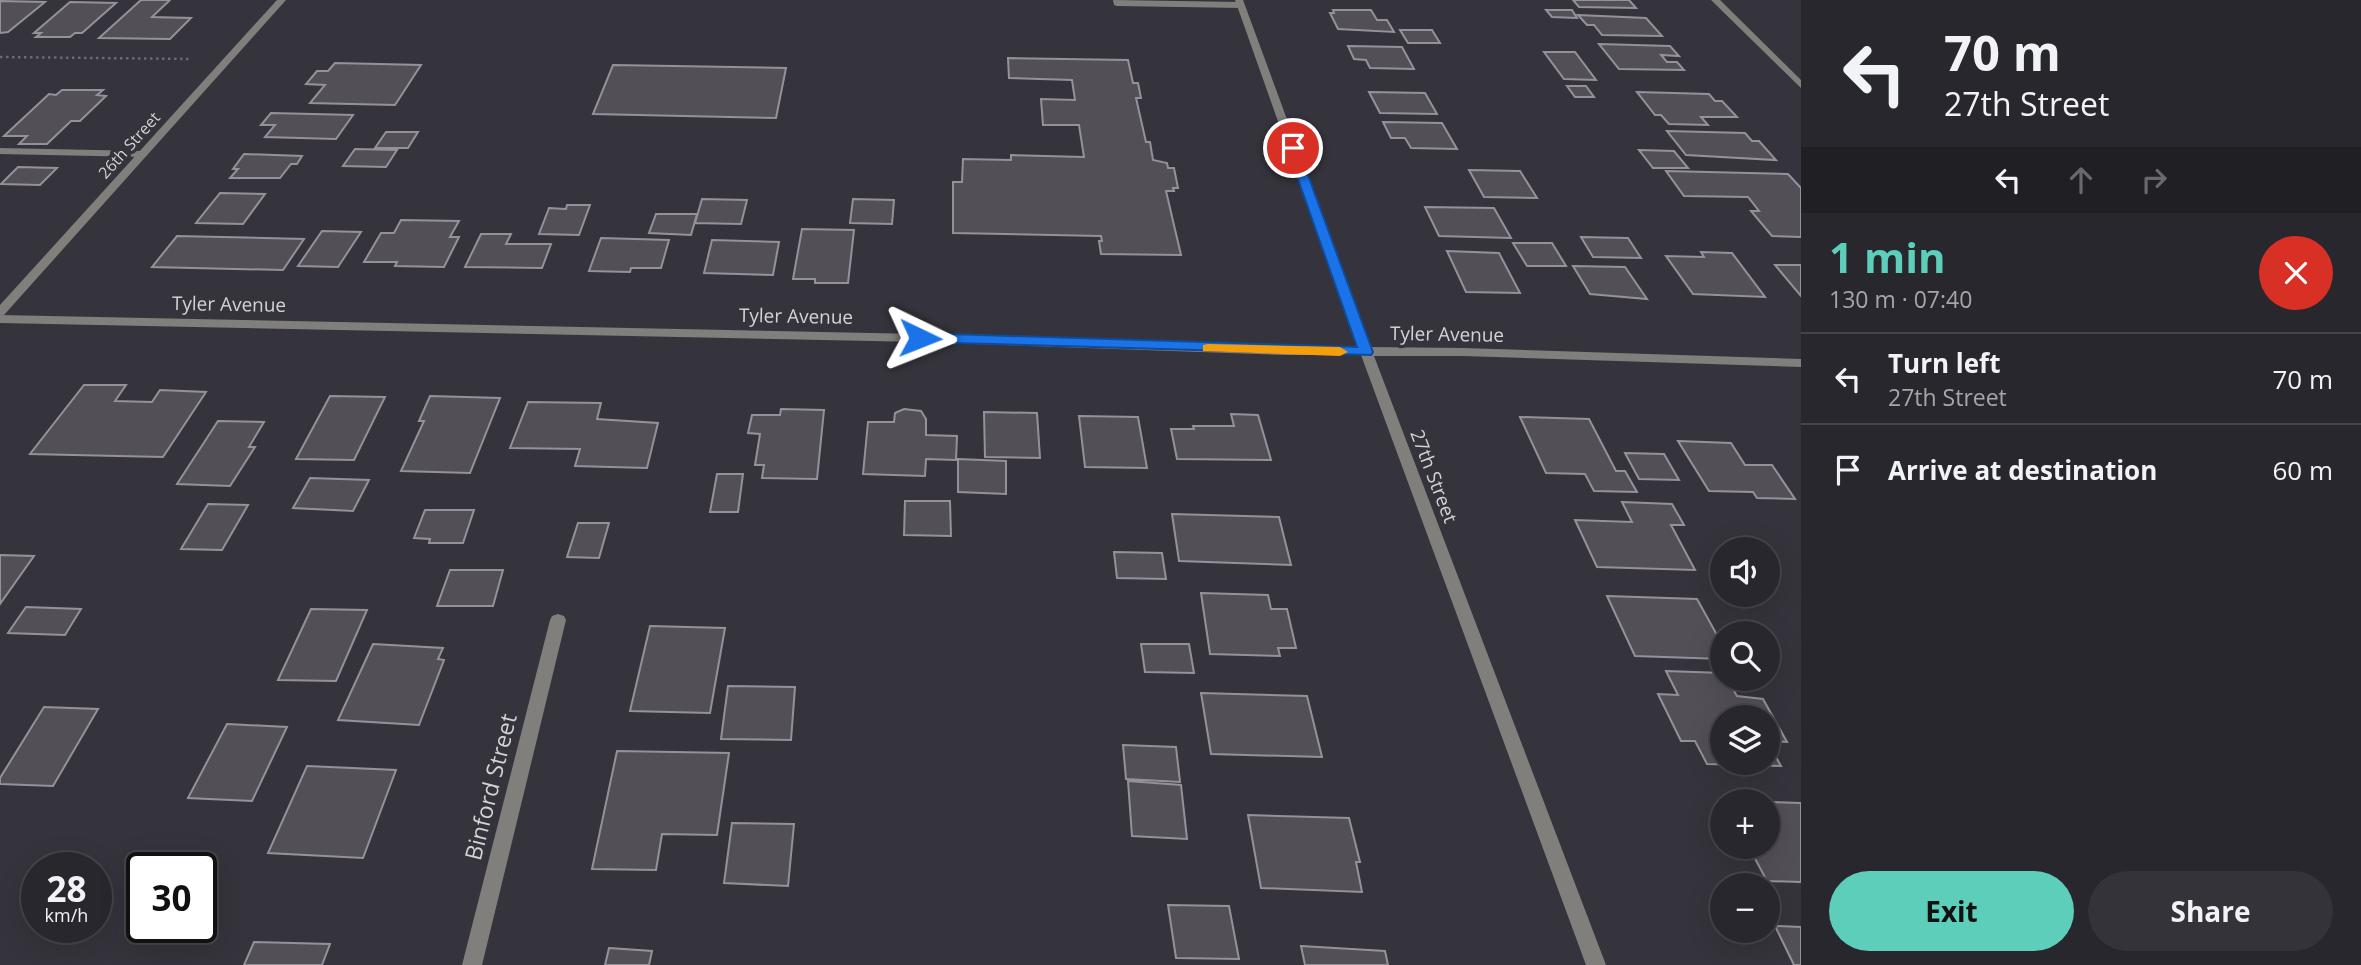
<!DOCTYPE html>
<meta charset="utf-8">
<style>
body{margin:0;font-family:"Open Sans",sans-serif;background:#343339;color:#f1f3f6;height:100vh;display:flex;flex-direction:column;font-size:26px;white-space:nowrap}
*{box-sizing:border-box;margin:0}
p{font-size:23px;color:#a5a5aa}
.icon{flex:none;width:38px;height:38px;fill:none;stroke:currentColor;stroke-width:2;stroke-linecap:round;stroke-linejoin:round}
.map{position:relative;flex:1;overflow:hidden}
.details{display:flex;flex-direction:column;background:#28272d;width:560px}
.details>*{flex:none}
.banner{background:#28272d;color:#f1f3f6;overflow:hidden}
.fabs{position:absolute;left:1710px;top:537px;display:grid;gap:14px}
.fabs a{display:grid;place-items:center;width:70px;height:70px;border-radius:50%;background:#28272d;box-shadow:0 7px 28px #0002,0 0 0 2px #444449;font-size:35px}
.speed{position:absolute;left:21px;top:852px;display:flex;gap:14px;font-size:35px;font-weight:700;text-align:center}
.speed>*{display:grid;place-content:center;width:91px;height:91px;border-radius:50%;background:#28272d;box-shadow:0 7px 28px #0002,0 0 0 2px #444449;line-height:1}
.speed small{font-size:18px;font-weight:400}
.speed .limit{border:4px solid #111;border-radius:10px;background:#fff;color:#111}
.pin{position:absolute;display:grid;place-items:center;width:60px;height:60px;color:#fff;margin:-30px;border:4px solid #fff;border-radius:50%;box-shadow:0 2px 7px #0007}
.me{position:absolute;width:77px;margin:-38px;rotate:92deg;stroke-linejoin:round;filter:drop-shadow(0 0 5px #0008)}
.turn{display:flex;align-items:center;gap:24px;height:147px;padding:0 28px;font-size:32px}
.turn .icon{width:91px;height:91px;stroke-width:2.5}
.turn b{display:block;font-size:49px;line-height:60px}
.lanes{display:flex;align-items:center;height:66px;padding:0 28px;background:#0003;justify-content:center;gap:35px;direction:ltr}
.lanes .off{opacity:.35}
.round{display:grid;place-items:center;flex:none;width:74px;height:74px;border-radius:37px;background:#343339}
.headline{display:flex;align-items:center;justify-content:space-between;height:119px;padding:0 28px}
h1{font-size:42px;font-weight:700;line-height:52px;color:#5cceba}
.primary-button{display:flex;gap:14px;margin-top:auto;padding:14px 28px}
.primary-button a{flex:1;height:80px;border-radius:42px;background:#5cceba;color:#111;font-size:28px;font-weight:700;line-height:80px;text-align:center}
.primary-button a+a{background:#343339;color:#f1f3f6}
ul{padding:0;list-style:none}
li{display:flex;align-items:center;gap:21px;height:91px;padding:0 28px;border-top:2px solid #444449}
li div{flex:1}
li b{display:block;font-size:26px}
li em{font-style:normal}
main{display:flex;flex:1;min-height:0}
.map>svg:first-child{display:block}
.building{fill:#524f57;stroke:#94919b;stroke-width:2}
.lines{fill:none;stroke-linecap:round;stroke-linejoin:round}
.path{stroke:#6b6a71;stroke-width:2.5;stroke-dasharray:2.5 3.5;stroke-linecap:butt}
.service{fill:#817f7b;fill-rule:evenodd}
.minor{fill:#817f7b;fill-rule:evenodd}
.tertiary{fill:#817f7b;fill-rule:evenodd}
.route{fill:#1a73e8;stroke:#114b97;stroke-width:2}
.slow{fill:#f59e0b}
.labels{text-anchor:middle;stroke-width:7;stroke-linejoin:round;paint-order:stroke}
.far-street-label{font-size:16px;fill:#d3d2d7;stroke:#35343c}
.street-label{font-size:19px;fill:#d3d2d7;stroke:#35343c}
.near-street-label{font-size:23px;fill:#d3d2d7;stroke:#35343c}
</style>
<main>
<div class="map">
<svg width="1801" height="965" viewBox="0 0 1801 965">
<rect width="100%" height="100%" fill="#35343c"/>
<!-- building -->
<path class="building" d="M141,0H170L152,17L191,18L170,39L99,38Z
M1573,0H1629L1636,8L1579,7Z
M0,1L45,2L8,32L0,33Z
M70,2L116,3L82,33H75L70,37H36L41,33H34Z
M1333,10H1371L1377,20H1387L1394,32L1338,29L1330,13H1334Z
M1546,10H1572L1577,18L1552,17Z
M1578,15L1646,18L1662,36L1602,35L1594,25H1587Z
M1400,30H1432L1440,43H1408Z
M1599,44L1670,46L1679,56L1661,55L1667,62H1677L1684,70L1619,69Z
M1348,46L1402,47L1414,69L1370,68L1366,60L1354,59Z
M1544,52H1575L1596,80L1564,79Z
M1008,58L1128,60L1133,83H1138L1141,98H1136L1146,142H1150L1153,160L1167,163L1168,168H1174L1178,188H1173L1174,191H1166L1181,255L1101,254L1099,241H1102L1101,236L953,233V182H962L963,159L1011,160V155L1084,157L1079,125H1043L1041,99L1075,100L1072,80L1009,78Z
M335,63L421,65L395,105L310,103L325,85L306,84L317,71H328Z
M613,65L786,68L776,118L593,114Z
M1567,86H1586L1594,97H1575Z
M62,90H103L97,95L106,96L80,121H71L47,144H19L27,136H4L49,94L56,95Z
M1369,92L1425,93L1437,114L1380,113Z
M1637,92L1709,94L1715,101H1722L1737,117H1701L1708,125L1669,124L1661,115H1655Z
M271,113L353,115L336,139L265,137L275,125H261Z
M1383,122L1442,123L1457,149L1411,148L1405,138H1391Z
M1667,131L1745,133L1752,141H1759L1776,160L1686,155Z
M386,132H418L408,148H375Z
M355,149L397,150L386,167L343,166Z
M1639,150L1674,151L1688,168H1653Z
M244,154L302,156L297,164H291L280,178H230L238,169H233Z
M18,167L57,168L40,185L1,184Z
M1469,170L1520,171L1537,198L1484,197Z
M1666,171L1788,174L1801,188V237L1772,236L1751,211H1759L1748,197L1684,196Z
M220,193L265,194L243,224L196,223Z
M702,199L747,200L741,224L695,223Z
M853,199L894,200L892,224L850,223Z
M567,205H590L579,235L539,234L549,208L566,209Z
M1425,207L1494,208L1511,238L1439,236Z
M656,214H697L691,235L649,233Z
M401,220L459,221L450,237H459L444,267L395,266L397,262H364L381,233H394Z
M802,229L854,230L848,283H815V279H793Z
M322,231L361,232L338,267L298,266Z
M481,234H511L506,244H551L542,268L465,267Z
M177,236L304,239L283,270L152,267Z
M1581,237L1628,238L1641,258L1593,257Z
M601,238L669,240L661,268H631L630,272L589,271Z
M712,240L779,242L773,275L704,273Z
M1513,243H1552L1566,266H1527Z
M1447,251L1499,253L1520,293L1466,292Z
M1701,252L1732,253L1765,297L1693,294L1666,256L1704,257Z
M1775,265H1801V296Z
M1573,266L1625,267L1647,299L1590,294Z
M84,385H126L115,401L152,402L160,390L206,392L163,457L30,454Z
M330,396L385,397L354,460L296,459Z
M430,396L500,398L470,473L401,471L424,421H419Z
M528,402L601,403L597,419L658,423L647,468L575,466L580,449L510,448Z
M781,409L824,410L817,479L762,478L764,465H755L760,434L748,433L752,415H780Z
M904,409L921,411L926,419V435L957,436L956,460L926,459L925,476L863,474L868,422H894L895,413Z
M984,412L1037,413L1040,458L985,457Z
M1231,414L1258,415L1271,460L1177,459L1171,429H1194L1193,426H1234Z
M1079,416L1138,417L1147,468L1085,467Z
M1520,417L1589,419L1616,471H1625L1637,492L1594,491L1585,474L1546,473Z
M218,421L264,422L249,447H255L230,486L177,484Z
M1678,441L1731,443L1745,465H1772L1795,499L1757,498L1753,492L1709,491Z
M1625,453L1664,454L1679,480L1639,479Z
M958,459L1006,461V494L958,492Z
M717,474H743L738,512H710Z
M310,478L369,480L353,511L293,508Z
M905,501H950L951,536L904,535Z
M1622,502L1672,504L1684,525H1671L1695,570L1597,567L1575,520L1632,522Z
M208,504L248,505L222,550L181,549Z
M425,510H474L463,543H429L430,539L414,538Z
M1172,514L1279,517L1291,565L1179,561Z
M578,523H609L599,558L567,557Z
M1114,552L1162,553L1166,579L1117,578Z
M0,555L34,556L0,604Z
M450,570H503L493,606H437Z
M1201,593L1268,595L1271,609H1287L1296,648H1278L1280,656L1210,654Z
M1607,596L1697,599L1722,644V659L1635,656Z
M26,607L81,609L65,635L8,633Z
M311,609L367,610L336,681L278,680Z
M650,626L725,628L710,713L630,711Z
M373,644L443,648L438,659L444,660L419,725L338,720Z
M1141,644H1189L1194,673L1145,672Z
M1666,671L1722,673V679H1727L1737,696L1763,699L1787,742L1768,741V718H1722V763H1768V743L1781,766L1707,764L1695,741H1681L1658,694L1678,695Z
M728,686L795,687L791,740L721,739Z
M1201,693L1307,696L1322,757L1211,754Z
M44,707L98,709L53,786L0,784V778Z
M227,724L287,727L252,801L188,798Z
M1123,745L1176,747L1180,782L1126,779Z
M617,751L729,753L717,835L662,834L656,870L592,869Z
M307,766L396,770L363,858L268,853Z
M1128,781L1181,785L1187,839L1132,836Z
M1768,802L1801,803V882L1767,881L1752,853L1735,852L1732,847H1768Z
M1248,815L1349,818L1360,862H1356L1362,892L1261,888Z
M732,823L794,824L788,886L724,883Z
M1168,905L1229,906L1239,959L1176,958Z
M1775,926L1801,927V965H1794Z
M254,942L330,944L322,965H244Z
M1301,946L1385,951L1388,965H1305Z
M609,948L652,951L649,965H605Z"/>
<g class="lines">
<!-- path -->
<path class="path" d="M0,57L192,59"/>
<!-- service -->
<path class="service" d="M1113,0L1241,2L1245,5L1241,8L1117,6L1114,5Z"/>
<!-- minor -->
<path class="minor" d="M1235,0H1243L1371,347L1463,348L1801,359V367L1463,356H1374L1606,965H1586L1361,355H1286L920,342L0,323V315L920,334L1286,347H1358Z
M1711,0H1720L1801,80V88Z
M0,148L143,151L148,154L143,157L0,154Z
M558,614L564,616L566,620L482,965H462L550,620L552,616Z"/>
<!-- tertiary -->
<path class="tertiary" d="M277,0H286L4,315L0,316V305Z"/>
</g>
<!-- route -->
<path class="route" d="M1293,145L1298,148L1373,352L1371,355L920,342L913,338L920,333L1357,347L1287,148Z"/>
<!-- slow -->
<path class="slow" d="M1208,344L1340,347L1348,352L1340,356L1203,351V345Z"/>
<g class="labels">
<!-- far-street labels -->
<g class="far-street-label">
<text transform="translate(129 145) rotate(-48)" y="6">26th Street</text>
</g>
<!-- street labels -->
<g class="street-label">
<text transform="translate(229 304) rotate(1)" y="7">Tyler Avenue</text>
<text transform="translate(796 316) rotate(1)" y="7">Tyler Avenue</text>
<text transform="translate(1447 334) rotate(1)" y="7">Tyler Avenue</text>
<text transform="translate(1434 476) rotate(69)" y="7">27th Street</text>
</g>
<!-- near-street labels -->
<g class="near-street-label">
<text transform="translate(491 787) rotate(-76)" y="8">Binford Street</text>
</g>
</g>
</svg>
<div class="fabs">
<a><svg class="icon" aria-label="sound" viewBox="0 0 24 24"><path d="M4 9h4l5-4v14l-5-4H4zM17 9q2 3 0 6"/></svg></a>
<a><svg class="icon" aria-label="search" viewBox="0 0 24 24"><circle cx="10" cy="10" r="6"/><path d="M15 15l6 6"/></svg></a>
<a><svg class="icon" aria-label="layers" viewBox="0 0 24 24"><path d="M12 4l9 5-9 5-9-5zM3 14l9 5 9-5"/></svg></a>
<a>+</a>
<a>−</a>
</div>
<div class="speed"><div>28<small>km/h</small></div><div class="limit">30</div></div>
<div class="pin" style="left:1293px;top:148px;background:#d93025"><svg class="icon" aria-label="arrive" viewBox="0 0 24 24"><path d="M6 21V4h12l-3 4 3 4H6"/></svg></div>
<svg class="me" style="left:920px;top:338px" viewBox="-20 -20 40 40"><path d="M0-17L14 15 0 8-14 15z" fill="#1a73e8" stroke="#fff" stroke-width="4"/></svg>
</div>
<section class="details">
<div class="banner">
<div class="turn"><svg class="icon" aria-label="left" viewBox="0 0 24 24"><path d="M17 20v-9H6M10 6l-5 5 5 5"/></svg><div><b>70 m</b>27th Street</div></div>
<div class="lanes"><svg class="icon" aria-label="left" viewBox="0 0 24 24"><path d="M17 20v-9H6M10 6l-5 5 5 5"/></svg><svg class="icon off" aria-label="ahead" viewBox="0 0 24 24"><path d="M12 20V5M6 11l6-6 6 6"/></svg><svg class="icon off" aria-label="right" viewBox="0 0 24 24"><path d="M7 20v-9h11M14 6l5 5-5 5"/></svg></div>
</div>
<div class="headline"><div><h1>1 min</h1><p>130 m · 07:40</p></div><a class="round" style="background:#d93025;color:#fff"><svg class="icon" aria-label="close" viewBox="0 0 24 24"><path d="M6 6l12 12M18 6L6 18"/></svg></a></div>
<ul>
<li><svg class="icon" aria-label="left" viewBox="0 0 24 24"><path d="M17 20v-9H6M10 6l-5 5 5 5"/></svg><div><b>Turn left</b><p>27th Street</p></div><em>70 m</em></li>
<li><svg class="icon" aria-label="arrive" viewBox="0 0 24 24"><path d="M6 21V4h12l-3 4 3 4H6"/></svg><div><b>Arrive at destination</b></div><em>60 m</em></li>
</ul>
<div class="primary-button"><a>Exit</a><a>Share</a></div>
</section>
</main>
